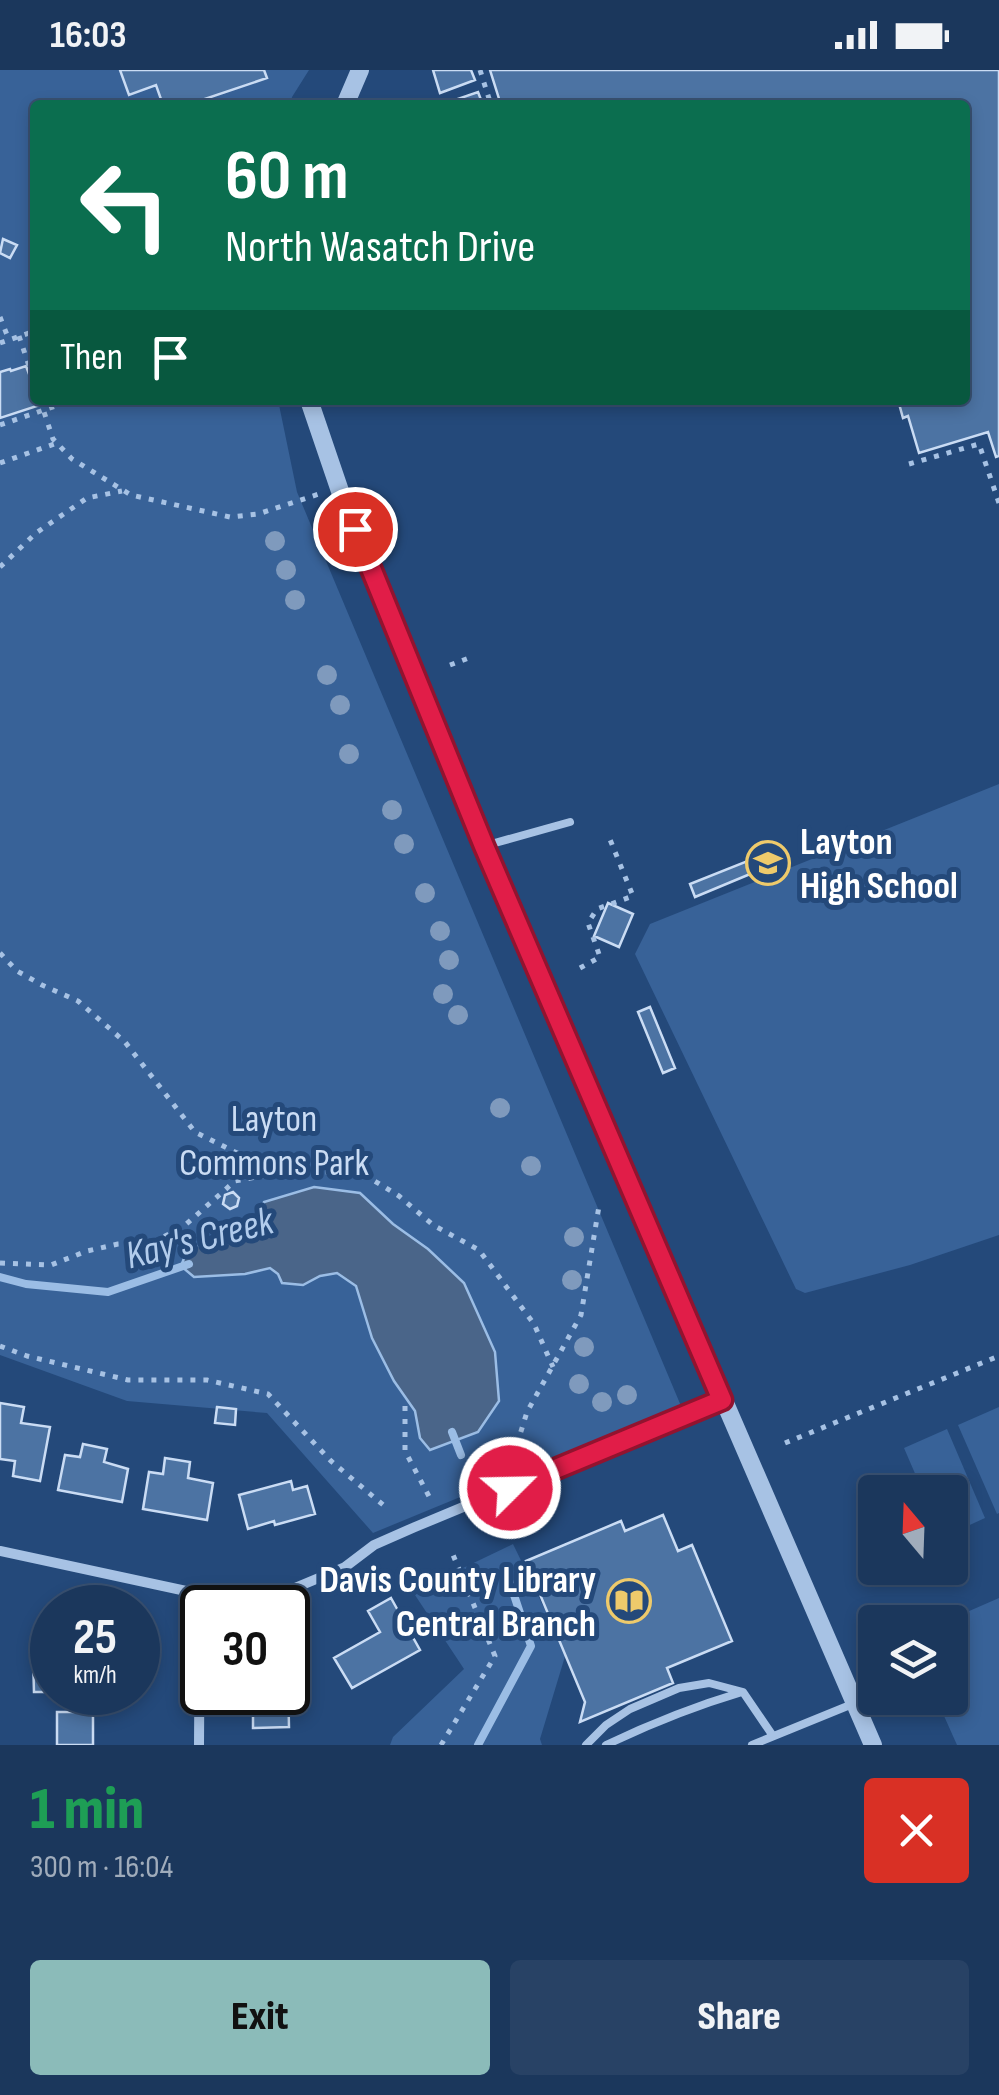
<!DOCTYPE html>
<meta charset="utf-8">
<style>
body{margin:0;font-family:"Sofia Sans Condensed",sans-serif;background:#284265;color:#f1f3f6;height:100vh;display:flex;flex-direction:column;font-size:38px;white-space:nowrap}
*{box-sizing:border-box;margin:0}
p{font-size:32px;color:#a0acbb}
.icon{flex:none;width:55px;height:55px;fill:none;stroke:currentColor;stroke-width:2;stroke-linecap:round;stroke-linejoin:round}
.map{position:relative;height:1675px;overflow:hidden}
.drawer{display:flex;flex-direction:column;background:#1b375c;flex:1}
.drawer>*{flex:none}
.guide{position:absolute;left:30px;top:30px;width:940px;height:305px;border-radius:10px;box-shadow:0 5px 15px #0003,0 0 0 2px #395172;background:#0b6e4f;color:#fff;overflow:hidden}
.needle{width:65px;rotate:341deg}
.fabs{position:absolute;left:858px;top:1405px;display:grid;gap:20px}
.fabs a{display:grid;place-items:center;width:110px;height:110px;border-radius:10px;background:#1b375c;box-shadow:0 5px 15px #0003,0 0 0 2px #395172;font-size:50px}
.speed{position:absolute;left:30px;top:1515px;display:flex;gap:20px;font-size:50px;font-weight:700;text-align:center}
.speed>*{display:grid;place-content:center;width:130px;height:130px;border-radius:50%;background:#1b375c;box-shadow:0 5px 15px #0003,0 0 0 2px #395172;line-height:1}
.speed small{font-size:25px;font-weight:400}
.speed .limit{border:5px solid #111;border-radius:15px;background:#fff;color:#111}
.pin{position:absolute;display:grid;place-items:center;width:85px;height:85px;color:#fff;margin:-42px;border:5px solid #fff;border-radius:50%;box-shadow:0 2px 10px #0007}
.me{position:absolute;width:110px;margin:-55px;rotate:67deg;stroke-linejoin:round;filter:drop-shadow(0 0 8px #0008)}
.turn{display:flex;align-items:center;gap:35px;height:210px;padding:0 30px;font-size:45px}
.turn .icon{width:130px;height:130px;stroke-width:2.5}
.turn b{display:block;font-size:70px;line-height:85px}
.then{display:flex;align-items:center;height:95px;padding:0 30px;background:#0003;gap:20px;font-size:38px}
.round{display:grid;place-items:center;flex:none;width:105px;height:105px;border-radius:10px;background:#284265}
.head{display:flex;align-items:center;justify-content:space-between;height:170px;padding:0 30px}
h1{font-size:60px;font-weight:800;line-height:75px;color:#1e9e55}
.cta{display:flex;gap:20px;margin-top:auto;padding:20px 30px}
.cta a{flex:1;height:115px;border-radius:10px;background:#8bbbb9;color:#111;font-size:40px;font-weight:800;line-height:115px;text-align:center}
.cta a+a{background:#284265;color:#f1f3f6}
.status{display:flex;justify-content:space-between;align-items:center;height:70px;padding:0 50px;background:#1b375c;direction:ltr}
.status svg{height:28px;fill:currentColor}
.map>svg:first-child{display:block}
.green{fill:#386298}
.water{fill:#4a6589;stroke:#9bbde5;stroke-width:2.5}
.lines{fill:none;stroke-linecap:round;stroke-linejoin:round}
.stream{stroke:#9bbde5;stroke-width:8}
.building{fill:#4c73a3;stroke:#cadcf4;stroke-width:2.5}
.path{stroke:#a7c2e4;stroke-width:5;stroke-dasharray:5 8;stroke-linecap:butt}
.service{stroke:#a7c2e4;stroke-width:8}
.minor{stroke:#a7c2e4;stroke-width:10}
.tertiary{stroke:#a7c2e4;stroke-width:18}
.tree{fill:#7f9abd}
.route-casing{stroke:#92132f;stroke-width:25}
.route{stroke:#e11d48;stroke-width:18}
.labels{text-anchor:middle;stroke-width:10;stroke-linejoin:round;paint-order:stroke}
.poi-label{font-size:38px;font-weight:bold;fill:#fff;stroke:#24497a;text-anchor:start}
.park-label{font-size:38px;fill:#cadcf4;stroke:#24497a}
.water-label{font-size:40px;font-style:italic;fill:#b2ccec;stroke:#24497a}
</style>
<div class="status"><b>16:03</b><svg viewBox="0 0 49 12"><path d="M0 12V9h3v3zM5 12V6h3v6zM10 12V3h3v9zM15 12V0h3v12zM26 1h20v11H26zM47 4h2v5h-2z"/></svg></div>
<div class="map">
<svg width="999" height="1675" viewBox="0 0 999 1675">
<rect width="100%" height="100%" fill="#24497a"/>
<!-- green -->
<path class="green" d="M0,0H309L292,27L290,35H35V330H278L297,422L681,1336L373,1463L267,1343L127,1331L0,1285Z
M999,714V1165L910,1195L805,1223L796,1219L635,884L650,854Z
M999,1337V1443L997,1444L958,1355Z
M947,1359L985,1448L950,1464V1422H923L904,1378Z
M513,1474L566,1583L540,1669L542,1675H390L393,1667L464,1599L413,1522Z
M999,1528V1675H957L936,1628H950V1552H944Z"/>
<!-- water -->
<path class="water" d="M314,1117L360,1123L393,1154L428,1179L464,1213L495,1282L499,1331L478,1362L430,1380L420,1368L415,1341L394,1311L372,1268L356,1216L337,1203L320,1206L303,1215L282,1213L278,1204L270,1198L245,1204L194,1207L181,1196L187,1181C208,1171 219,1166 242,1170L254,1161L264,1132Z"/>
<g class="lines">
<!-- stream -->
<path class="stream" d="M0,1207L26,1214L108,1222L189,1194
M452,1362L461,1385
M478,1675L531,1576L508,1507"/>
</g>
<!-- building -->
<path class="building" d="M120,0H264L267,8L187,35H163L156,15L129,25Z
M433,0H471L475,10L440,23Z
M490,0H999V386L996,387L988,362L919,383L908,346L903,348L898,330H965V35H501Z
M478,22L483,35H444L443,34Z
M3,169L17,175L10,188L0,183Z
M26,296L35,320V330H38L40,335L0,348V302L10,299L11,301Z
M750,790L755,802L695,827L690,814Z
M608,833L633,844L619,877L594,866Z
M650,937L675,998L663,1003L638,942Z
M233,1122L239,1128L237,1136L230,1139L223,1134L225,1125Z
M0,1333L24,1337L21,1353L50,1357L40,1411L13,1406L15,1391L0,1389Z
M217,1337L236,1339L235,1355L215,1353Z
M83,1374L107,1379L104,1392L128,1399L122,1432L58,1420L65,1385L80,1387Z
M165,1388L190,1392L188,1408L213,1413L207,1450L143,1439L149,1402L163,1404Z
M291,1411L293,1420L307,1416L315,1444L275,1455L274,1451L248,1459L239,1425Z
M663,1445L678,1481L692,1475L732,1571L667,1598L673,1613L580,1652L585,1632L526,1491L621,1451L625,1461Z
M391,1528L420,1580L352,1618L334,1588L380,1562L368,1541Z
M33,1587H52V1622H34Z
M288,1593H293V1607L288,1608L289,1657L253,1658V1633H250V1622H288Z
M57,1642H93V1675H57Z"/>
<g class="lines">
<!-- path -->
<path class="path" d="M480,0L491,35
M0,247L9,270
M19,266L35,314
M0,273L35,261
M40,330L53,369L72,389L131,425L230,447L258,444L322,423
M0,355L73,330
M0,393L57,373
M909,394L979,374L999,433
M0,497L36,463L87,428L122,421
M450,595L469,588
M0,883L17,901L42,915L78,931L125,972L195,1062L237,1083L269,1093L281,1100
M580,898L600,887L588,853L597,839L633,826L609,767
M0,1193L51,1195L87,1181L118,1174L153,1172L183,1157L235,1111L284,1102H360L399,1126L433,1155L479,1180L534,1254L553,1297
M0,1276L27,1286L128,1310H207L268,1324L331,1391L388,1439
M405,1336V1381L432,1432
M785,1373L999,1286
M520,1387L517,1374L527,1342L581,1245L599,1136
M441,1675L495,1586L451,1480"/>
<!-- service -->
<path class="service" d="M484,776L570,752
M586,1675L606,1655L630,1639L679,1618L709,1613L743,1622L773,1666
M606,1675C650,1654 695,1636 742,1622
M752,1675L855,1633"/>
<!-- minor -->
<path class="minor" d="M0,1481L200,1524L290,1520L345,1497L374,1475L415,1457L723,1329
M199,1675L200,1524"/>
<!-- tertiary -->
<path class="tertiary" d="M345,35L360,0
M309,330L341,424L484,776L873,1675"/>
</g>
<!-- trees -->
<g class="tree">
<circle cx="275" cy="471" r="10"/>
<circle cx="286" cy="500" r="10"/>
<circle cx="295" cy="530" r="10"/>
<circle cx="327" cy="605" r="10"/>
<circle cx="340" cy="635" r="10"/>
<circle cx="349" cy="684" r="10"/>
<circle cx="392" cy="740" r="10"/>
<circle cx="404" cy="774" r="10"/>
<circle cx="425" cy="823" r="10"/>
<circle cx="440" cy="861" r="10"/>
<circle cx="449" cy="890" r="10"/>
<circle cx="443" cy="924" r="10"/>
<circle cx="458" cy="945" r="10"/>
<circle cx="500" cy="1038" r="10"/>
<circle cx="531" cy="1096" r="10"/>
<circle cx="574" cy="1167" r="10"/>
<circle cx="572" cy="1210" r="10"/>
<circle cx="584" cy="1277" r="10"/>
<circle cx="579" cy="1314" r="10"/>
<circle cx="627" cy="1325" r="10"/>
<circle cx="602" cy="1332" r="10"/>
</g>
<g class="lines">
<!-- route casing -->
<g class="route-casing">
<path id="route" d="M355,459L484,776L722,1330L510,1418"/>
</g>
<!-- route -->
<use href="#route" class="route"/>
</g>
<!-- icons -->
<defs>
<g id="school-ring" transform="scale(2.25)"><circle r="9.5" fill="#24497a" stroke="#eeca6b" stroke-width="1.5"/><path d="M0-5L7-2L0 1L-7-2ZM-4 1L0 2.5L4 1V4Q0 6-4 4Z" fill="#eeca6b"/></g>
<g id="library-ring" transform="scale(2.25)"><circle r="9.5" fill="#24497a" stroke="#eeca6b" stroke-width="1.5"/><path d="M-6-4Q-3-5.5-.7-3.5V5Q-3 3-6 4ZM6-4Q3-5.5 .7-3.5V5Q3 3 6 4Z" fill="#eeca6b"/></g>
</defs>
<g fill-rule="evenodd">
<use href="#school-ring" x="768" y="793"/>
<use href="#library-ring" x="629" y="1531"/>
</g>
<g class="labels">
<!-- poi labels -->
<g class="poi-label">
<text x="800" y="784">Layton<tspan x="800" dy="44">High School</tspan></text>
<text x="596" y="1522" text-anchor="end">Davis County Library<tspan x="596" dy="44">Central Branch</tspan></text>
</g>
<!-- park labels -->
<g class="park-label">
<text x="274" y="1061">Layton<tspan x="274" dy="44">Commons Park</tspan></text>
</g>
<!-- water labels -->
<g class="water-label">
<text transform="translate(199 1167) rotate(-14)" y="14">Kay's Creek</text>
</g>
</g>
</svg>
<div class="fabs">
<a><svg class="needle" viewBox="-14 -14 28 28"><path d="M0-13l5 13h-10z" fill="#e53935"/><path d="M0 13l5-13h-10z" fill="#a0acbb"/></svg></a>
<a><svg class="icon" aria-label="layers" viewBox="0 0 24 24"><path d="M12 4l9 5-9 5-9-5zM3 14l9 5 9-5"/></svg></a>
</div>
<div class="speed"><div>25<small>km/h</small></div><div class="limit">30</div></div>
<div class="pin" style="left:355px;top:459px;background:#d93025"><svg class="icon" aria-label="arrive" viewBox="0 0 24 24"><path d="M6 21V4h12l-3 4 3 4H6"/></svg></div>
<svg class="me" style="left:510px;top:1418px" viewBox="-20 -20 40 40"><circle r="17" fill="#e11d48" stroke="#fff" stroke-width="3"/><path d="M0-11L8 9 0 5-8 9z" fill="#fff"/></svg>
<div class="guide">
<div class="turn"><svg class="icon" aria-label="left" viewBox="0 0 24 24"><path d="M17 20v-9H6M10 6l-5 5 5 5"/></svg><div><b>60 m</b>North Wasatch Drive</div></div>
<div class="then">Then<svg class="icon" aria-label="arrive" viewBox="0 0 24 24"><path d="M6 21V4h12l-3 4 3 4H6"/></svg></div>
</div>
</div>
<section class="drawer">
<div class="head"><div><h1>1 min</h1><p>300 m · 16:04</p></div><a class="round" style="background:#d93025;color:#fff"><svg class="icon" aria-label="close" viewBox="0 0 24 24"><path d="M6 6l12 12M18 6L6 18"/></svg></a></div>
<div class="cta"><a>Exit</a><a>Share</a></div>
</section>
